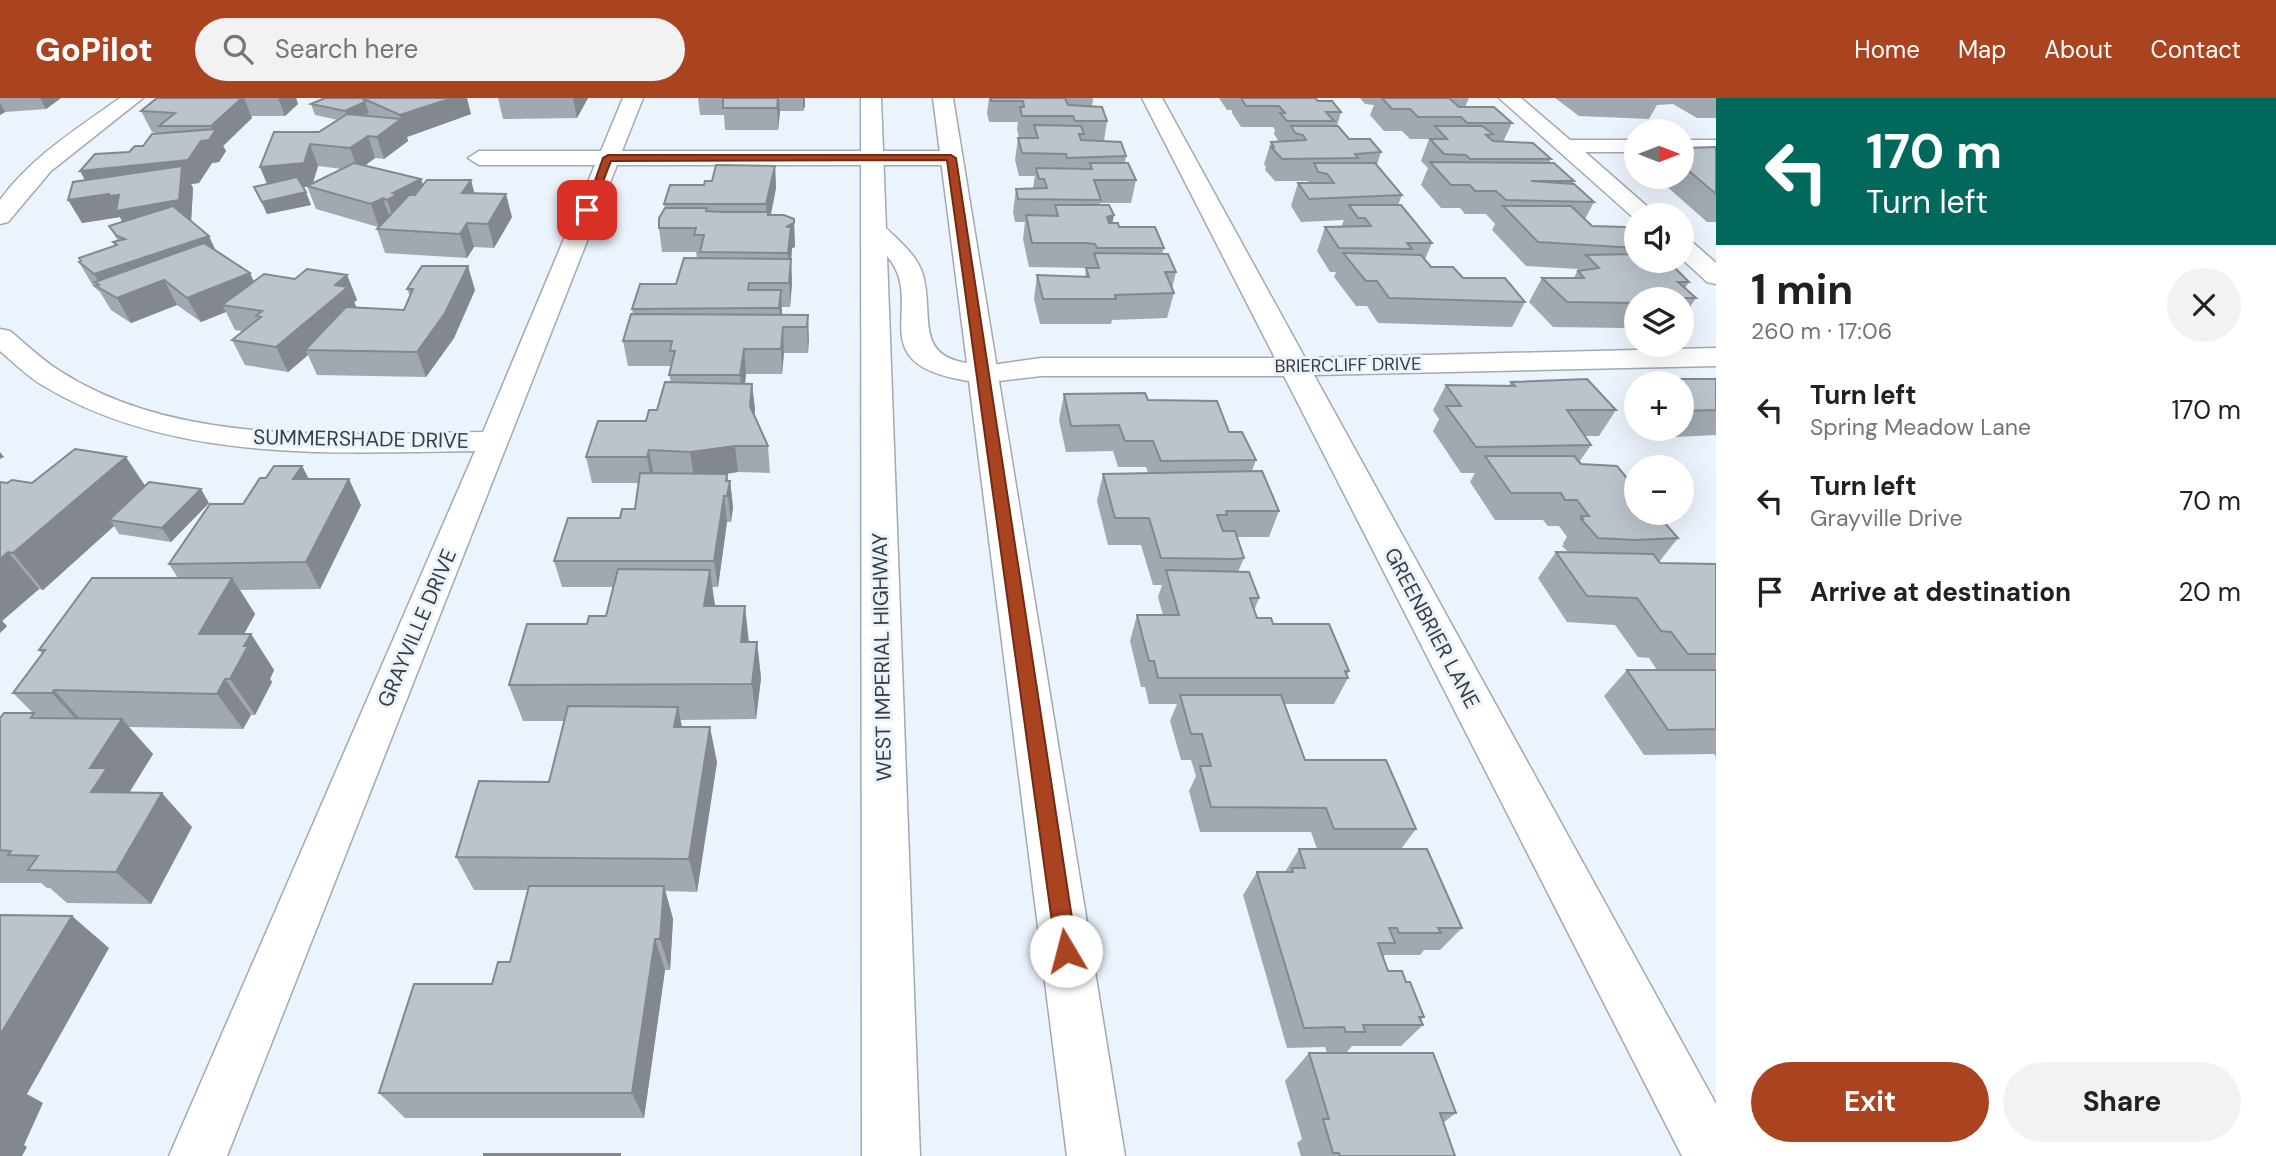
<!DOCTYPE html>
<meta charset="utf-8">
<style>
body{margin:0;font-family:"DM Sans",sans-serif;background:#f2f2f2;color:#202124;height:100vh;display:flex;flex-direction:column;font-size:26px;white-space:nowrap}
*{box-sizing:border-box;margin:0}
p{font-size:23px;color:#757577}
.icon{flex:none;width:38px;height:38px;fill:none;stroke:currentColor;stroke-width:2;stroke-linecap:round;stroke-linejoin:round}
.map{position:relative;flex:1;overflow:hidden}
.drawer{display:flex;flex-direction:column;background:#fff;width:560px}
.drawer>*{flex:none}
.hud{background:#00695c;color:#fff;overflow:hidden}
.needle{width:46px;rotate:90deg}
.buttons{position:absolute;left:1624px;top:21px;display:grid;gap:14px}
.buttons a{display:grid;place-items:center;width:70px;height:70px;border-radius:50%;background:#fff;box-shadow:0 7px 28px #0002;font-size:35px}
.pin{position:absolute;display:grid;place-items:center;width:60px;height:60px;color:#fff;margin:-30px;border-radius:14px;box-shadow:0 4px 10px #0006}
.me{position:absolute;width:77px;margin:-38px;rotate:352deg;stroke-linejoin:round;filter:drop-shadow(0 0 5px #0008)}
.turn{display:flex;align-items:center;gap:24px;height:147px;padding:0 35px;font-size:32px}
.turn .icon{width:91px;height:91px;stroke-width:2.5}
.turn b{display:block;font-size:49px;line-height:60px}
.round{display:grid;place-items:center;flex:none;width:74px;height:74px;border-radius:37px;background:#f2f2f2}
.overview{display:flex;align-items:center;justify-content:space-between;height:119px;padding:0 35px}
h1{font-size:42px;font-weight:700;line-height:52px}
.button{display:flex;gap:14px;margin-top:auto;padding:14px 35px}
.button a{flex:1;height:80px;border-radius:42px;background:#aa4320;color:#fff;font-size:28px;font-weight:700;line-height:80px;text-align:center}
.button a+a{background:#f2f2f2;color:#202124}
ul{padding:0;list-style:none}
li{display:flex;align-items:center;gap:21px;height:91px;padding:0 35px}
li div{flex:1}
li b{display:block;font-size:26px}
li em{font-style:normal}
header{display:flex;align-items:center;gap:42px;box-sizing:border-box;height:98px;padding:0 35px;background:#aa4320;color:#fff}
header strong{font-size:33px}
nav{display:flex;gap:38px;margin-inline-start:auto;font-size:24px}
.search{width:490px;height:63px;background:#f2f2f2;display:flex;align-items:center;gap:18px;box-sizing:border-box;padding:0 24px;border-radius:38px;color:#757577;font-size:26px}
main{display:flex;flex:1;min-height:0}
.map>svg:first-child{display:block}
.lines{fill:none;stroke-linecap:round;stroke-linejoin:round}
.minor-casing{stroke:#a2a9b1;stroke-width:3}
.major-casing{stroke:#a2a9b1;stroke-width:3}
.minor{fill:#fff;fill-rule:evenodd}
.major{fill:#fff;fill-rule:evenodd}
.wall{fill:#a1a8af;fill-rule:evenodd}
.shaded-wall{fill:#83888e}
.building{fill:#bbc3cb;stroke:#83888e;stroke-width:2}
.route{fill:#aa4320;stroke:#6e2c15;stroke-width:2}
.labels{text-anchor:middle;stroke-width:6;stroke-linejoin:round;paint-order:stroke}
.far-street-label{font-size:18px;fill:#393d40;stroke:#ebf3fc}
.street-label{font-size:21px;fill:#393d40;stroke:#ebf3fc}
</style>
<header>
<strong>GoPilot</strong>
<div class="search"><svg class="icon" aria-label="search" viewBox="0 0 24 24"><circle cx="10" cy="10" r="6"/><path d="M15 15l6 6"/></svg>Search here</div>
<nav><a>Home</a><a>Map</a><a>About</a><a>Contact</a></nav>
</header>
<main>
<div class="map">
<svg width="1716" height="1058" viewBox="0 0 1716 1058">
<rect width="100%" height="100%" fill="#ebf3fc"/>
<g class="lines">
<!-- minor casing -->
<g class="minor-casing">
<path id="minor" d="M120,0H143L51,73L8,124L0,126V102C31,59 78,30 120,0Z
M623,0H643L622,53H951L962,60L951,67H617L227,1058H169L475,353C330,355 171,365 42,287C27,278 13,264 0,253V231L10,233C26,246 42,262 60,273C178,350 349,336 483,334L595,67H479L468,60L479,53H601Z
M1142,0H1162L1305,260L1716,250V268L1314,277L1716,1006V1058H1682L1284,278H1041L981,285L971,282L966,276L971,270L1041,260H1275Z
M1499,0H1521L1570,42H1636V54H1585L1657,117H1636V122Z
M1682,42H1716V54H1682Z
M1682,141L1691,143L1716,165V186L1707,184L1682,161Z"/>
</g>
<!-- major casing -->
<g class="major-casing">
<path id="major" d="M861,0H881L886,130C900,144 917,157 923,177C934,216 914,257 967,265L933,0H953L1125,1058H1067L969,283C856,266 929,206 887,158L920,1058H862Z"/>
</g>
<!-- minor -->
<use href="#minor" class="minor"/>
<!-- major -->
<use href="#major" class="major"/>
</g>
<!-- wall -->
<path class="wall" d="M0,0H61L46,11L5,14L0,17Z
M157,0H296L298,6L285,18H251L252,20L223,48L226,53L219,64L212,65L199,85L191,86L193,90L191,123L216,153L254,184L347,177L357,202L354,204L356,209L404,212L410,198L407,191L475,192L454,240L426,279L317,277L308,257L288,274L245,267L232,242L242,233L235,232L226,214L201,224L177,207L131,225L111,212L100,194L93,188L79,164L81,163L79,160L115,148L113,144L118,143L109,128L122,124L120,119L82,125L85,82L80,73L143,48L162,36L152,34L141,13Z
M498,0H588L577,20L503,21Z
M698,0H805V8L803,13H780L778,32H725L724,17H700Z
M989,0H1093L1092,9L1107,23L1104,43L1126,58L1125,65L1136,82L1131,105H1100V107L1112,125L1164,150L1162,156L1176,174L1172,191L1174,195L1167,220L1112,222L1111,226H1040L1034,201L1037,177L1085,179L1086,170L1029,169L1023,141L1025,124H1015L1013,114L1016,91L1033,90L1035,78H1019L1015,62L1018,40H1019L1017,31L1018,24H989L987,15Z
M1219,0H1316L1318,3L1341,14L1337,28L1349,41L1381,54L1377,67L1402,97L1398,107L1432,145L1425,161L1431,169L1463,180L1525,204L1512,229L1378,225L1367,208H1356L1334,179L1336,174H1330L1317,153L1325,129H1341L1344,122L1301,124L1291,108L1298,85H1307L1308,83H1275L1265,72L1266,69L1264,66L1271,44H1279L1274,36L1275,32L1273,29H1241L1232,15V12H1227Z
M1360,0H1469L1465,9L1512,25L1503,44L1551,61L1549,65L1574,83L1572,86L1594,104L1585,121L1592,128L1636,138V163L1689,184L1685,190L1696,200L1682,221V201H1636V225H1629L1626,230L1553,229L1529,204L1542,180H1574L1578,171L1526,168L1492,132L1495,126L1486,116H1465L1460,110H1441L1421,87L1428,70L1421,63L1429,41H1410L1402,33H1384L1370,17L1374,7L1365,6Z
M1555,0H1716V20H1697L1673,6L1657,7L1649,21L1579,18Z
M364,1L471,16L407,39L408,43L384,61L375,60L364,68L421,81L423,87L471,82L474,95L512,119L494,150L474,149L467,160L385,155L377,131L378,129L316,111L307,88L303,89L311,107L267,116L254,89L267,86L260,69L338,22L315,17L311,6ZM318,68L342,71L313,85Z
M1716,49V124H1707L1656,79H1682V54H1684L1686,50Z
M775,68L776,90L771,117L795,145V149L792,150L791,163L792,185L790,209H782V217H808V255H784L782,276H746L745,286H752L755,312L754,318L768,348L770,375L738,374L726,376L728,383H730L733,409L731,424H727L718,489H712L715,508L749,544H757L761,580L756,621L680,622L682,629L717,664L697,794L665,793L673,821L670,872H665L644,1020H405L379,995L492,886L510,864L528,792H474L456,759L549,684L564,623H523L509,587L587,526L606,518L613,489H562L554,463L635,411L639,385H592L586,359L646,323L657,312L671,284L669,277L672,268H628L623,243L633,216L632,211L676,186L697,160L696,154H662L659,130L665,110L664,106L712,83Z
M1641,281H1716V337L1654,340L1646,331H1682V285H1638Z
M1511,284L1616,312L1599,338H1584L1591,347L1579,364L1678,440L1659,464L1660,465L1716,466V659L1714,656L1644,657L1604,598L1627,572H1657L1649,560L1638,559L1615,527L1567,524L1538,480L1556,454H1568L1562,448L1564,446L1563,445L1567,439L1559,428H1548L1543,422H1495L1470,384L1475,375H1461L1433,333L1439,321L1433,312L1446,287L1509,288Z
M1636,288V321L1624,307Z
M1064,296L1148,302L1229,334L1256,362L1252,373L1279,413L1269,439H1237L1244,460L1238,474L1259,500L1254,513L1257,520L1273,526L1349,573L1347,577L1348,580L1334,606H1284L1305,662L1416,731L1401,751L1462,830L1440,852H1424L1420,857H1385L1383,859L1388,873L1406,884L1424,919L1421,922L1423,927L1401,948H1352L1346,955H1327L1325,949L1287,950L1243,797L1257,774H1285L1299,751H1317L1311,734H1200L1189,693L1196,678L1191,662H1181L1170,623L1177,606H1149L1145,589H1141L1130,543L1137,517H1163L1158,499L1162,487H1153L1141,447H1108L1097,403L1103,376L1148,375L1146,369H1118L1113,353L1066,354L1059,322Z
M302,368L309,381L361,407L320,491L240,492L255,516L244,536H251L274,572L270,581L272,584L255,617H251L243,631L128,629L153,656L130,694L192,729L151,806L67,805L50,790H47L41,785H0V620L33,615L13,595L42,556L39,552L178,480L169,466L243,406L266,380Z
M0,384L7,385L145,388L209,405L171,444L119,436L114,428L43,492L39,491L2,523L7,528L0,535Z
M1309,955L1456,1015L1443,1025L1455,1058H1301L1297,1045L1302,1041L1285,983Z"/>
<!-- shaded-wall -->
<path class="shaded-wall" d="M40,0H61L46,11Z
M242,0H244L252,20L223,48L226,53L219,64L212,65L199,85L191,86L193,90L191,126L129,136L120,119L82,125L68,102L181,87L93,96L80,73L201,43L214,35L211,28Z
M278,0H296L298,6L285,18Z
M447,0H467L471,16L407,39L408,43L384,61L377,39L401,21L400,17Z
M573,0H588L577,20Z
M778,0H779L780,13L778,32L777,10Z
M803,0H805V8L803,13Z
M365,4L369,15L349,25L345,13Z
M0,5L5,14L0,17Z
M368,38L375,60L358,73L350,50Z
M310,46L318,68L312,88L270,92L260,69Z
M775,68L776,90L768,129L766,106Z
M421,81L429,104L395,125L387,102L393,95Z
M471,82L477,105L462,95Z
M306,94L311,107L267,116L262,104Z
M506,96L512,119L494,150L488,126Z
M383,100L391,123L379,130L371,106Z
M1114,117L1109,141L1107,119Z
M794,121L795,145V149L792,150L791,163L792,185L790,209L789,177L786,129Z
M467,125L474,149L467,160L460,136Z
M209,138L220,162L103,192L94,176Z
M468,168L475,192L454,240L426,279L417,254Z
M250,175L262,200L222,207L226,214L201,224L187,200Z
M347,177L357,202L354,204L358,213L305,252L308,257L288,274L276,249L335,187Z
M164,182L177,207L131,225L117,200Z
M781,192L782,217L781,235L779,210Z
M808,217L809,242L808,255L807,229Z
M783,229L784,255L782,276L781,251Z
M744,251L746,276L743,303L740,277Z
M752,286L755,312L752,334L750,308Z
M735,348L738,374L694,380L690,354Z
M649,352L654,379L652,386L647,359Z
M0,354L4,359L0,361Z
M126,359L150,395L109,422L114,428L43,492L13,455Z
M302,368L315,394L293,381Z
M727,376L729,389L730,383L733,409L731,424L726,383Z
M349,381L361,407L320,491L306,464Z
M201,391L209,405L171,444L162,430Z
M724,398L727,424L718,489L714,463Z
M8,454L39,491L2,523L7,528L0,535V461Z
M710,472L715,508H704Z
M232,480L255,516L224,572L199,536Z
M745,508L749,545L741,544Z
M251,536L274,572L270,581L272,584L255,617L230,581L244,548Z
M757,544L761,580L756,621L752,586Z
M225,581L251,617L243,631L217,596Z
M54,592L86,628L84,630L52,595Z
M678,609L685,644L674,629Z
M122,621L153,656L129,694H91L90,670Z
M710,629L717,664L697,794L689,761Z
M162,695L192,729L151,806L116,774Z
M664,788L673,821L670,872L660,841Z
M72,818L109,850L27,996L43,1005L24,1047L27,1049L22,1058H0V937Z
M655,841L665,872L644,1020L632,995Z"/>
<!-- building -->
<path class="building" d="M157,0H242L211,28H159L175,15L141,13Z
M325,0H361L364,1L365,4L345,13L311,6Z
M366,0H452L400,17L364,1Z
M723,0H778L777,10H723Z
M991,0H1065L1068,7L1102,9L1107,23H1075L1073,18H1022L1020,9H1024L1023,3H991Z
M1241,0H1315L1318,3H1332L1341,14H1326L1334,23H1287L1280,15H1285L1279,8H1246Z
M1382,0H1449L1459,9H1494L1512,25H1467L1461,19H1418L1410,11H1392Z
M347,16L401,21L377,39L368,38L350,50L310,46L304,65L260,69L274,34H319Z
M1034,27L1081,28L1084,36H1079L1081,42L1121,44L1126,58L1067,60L1066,56L1022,55L1018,40H1038Z
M1291,28H1338L1349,41H1370L1381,54L1355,56L1358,60L1282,61L1271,49H1274L1271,44L1306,42L1303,37L1295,35Z
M1435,28H1482L1493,36L1486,37L1493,43L1533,45L1551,61H1470L1466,57L1444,56L1430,41H1447Z
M216,31L209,42L201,43L188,62L80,73L95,56L129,54L135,48H143L152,36Z
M1716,49V96L1682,67V54H1691L1686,50Z
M1430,64L1554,65L1574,83H1531L1574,86L1594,104L1506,102L1496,93H1475L1470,87H1451Z
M354,65L421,81L393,95L397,96L387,102L383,100L371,106L307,88Z
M1090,65H1128L1136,82H1094L1101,102L1018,101L1016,91L1047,90L1044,81H1039L1036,70L1092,71Z
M1314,65H1375L1402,97L1309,101L1298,85H1334L1327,76L1318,74Z
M716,67L775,68L766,106H664L670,87H704L705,83H712Z
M182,68L179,102L116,113L119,97L109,98V96L68,102L73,84Z
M297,79L306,94L262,104L254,89Z
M427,82H471L462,95L506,96L488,126L467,125L460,136L377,131L409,97H415Z
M1055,107H1109L1114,117L1107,119L1109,125H1118L1119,129H1155L1164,150H1097L1095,146L1085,145H1032L1026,117L1058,118Z
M1349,107H1401L1432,145H1407L1412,151L1339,150L1325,129L1371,128L1365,120H1358Z
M173,108L209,138L94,176L79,164L81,163L79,160L117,147L113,144L125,141L117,138L109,128Z
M1503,108H1571L1592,128L1625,129L1636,138V150L1538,144Z
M665,110H707L706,113L723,114H768V117H784L794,121V125L786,129H791L788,155L700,154L704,137H694L696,130H659V120Z
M204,145L250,175L187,200L164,182L117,200L96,188L99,187L95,184Z
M1094,155L1168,156L1176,174H1165L1174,195L1115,197L1116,201H1043L1037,177L1089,179L1086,170H1099Z
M1343,155L1421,157L1431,169H1453L1463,180H1505L1525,204L1389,200L1377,183H1366Z
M1636,156V163H1668L1689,184H1678L1696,200H1637L1639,201H1636V205L1567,204L1542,180H1584L1578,173L1599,170L1586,157Z
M684,160L791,161L789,185H749L748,192H781L779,210L632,211L640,186H676Z
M422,168H468L445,215L417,254L305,252L346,209L404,212L413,191H407Z
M307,171L347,177L335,187L348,189L276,249L232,242L261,219L256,218L262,213L222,207L264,176L295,181Z
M631,216L808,217L807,229H783L781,251H744L740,277H669L675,253H670L672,243H623Z
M1587,281L1616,312H1567L1591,347L1476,349L1446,308H1461L1446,287L1515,288L1511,284Z
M1641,281H1716V312L1682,313V285H1644Z
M665,284L752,286L750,308L768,348H735L690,354L649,352L647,359H586L598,323H646L649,312H657Z
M1145,295L1148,302L1217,303L1229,334H1242L1256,362L1161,363L1153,343H1125L1119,327L1071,328L1064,296Z
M75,351L126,359L13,455L8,454L0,461V384L7,385L12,382L32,385Z
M1485,358H1574L1581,366L1617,368L1636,391V415H1656L1678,440L1635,442L1598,440L1581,421H1583L1581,418H1589L1577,402H1565L1561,395H1511Z
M274,368H302L293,381H349L306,464L169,466L210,406H243L260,380H266Z
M1262,373L1279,413H1226L1227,417H1217L1223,433H1235L1244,460L1235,461L1161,460L1149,420H1115L1103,376Z
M640,375L727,376L726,383H730L727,398H724L714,463H554L568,420H620L622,411H635Z
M149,384L201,391L162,430L109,422Z
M1556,454L1653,456L1660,465L1716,466V556H1688L1671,534L1661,533L1637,500L1587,498Z
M618,471L710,472L704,508H745L741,544H757L752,586L509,587L527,526H587L589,518H606Z
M1166,472L1249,474L1259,500H1250L1257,520H1271L1273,526H1329L1349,573H1345L1348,580H1158L1154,563H1149L1137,517H1179Z
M92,480H232L199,536H251L244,548H248L230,581H225L217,596L54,592L52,595H13L45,552H39Z
M1627,572H1716V631L1668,632Z
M1180,597H1281L1305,662H1386L1416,731H1334L1326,710L1211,709L1200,668H1211L1202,636H1191Z
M568,608L678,609L674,629H710L689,761L456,759L479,683L549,684Z
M4,615H34L31,620L122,621L90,670H107L91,694L162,695L116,774L28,772L38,758L8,757L11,753L0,752V620Z
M1299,751H1427L1462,830H1438L1441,835H1399L1397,830H1389L1395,845H1378L1388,873H1402L1406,884H1410L1424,919H1419L1423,927H1363L1365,934H1346L1344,929L1304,930L1257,774H1293L1292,770H1305Z
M529,788H664L660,841H655L632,995H379L414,886H492L498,864H510Z
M0,817L72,818L0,937Z
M1309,955H1433L1456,1015H1440L1455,1058H1340L1339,1055H1333L1323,1021H1329Z
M484,1056H620V1058H484Z"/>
<!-- route -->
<path class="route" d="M608,57H951L956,60L1077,853L1074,860L1066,863L1059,860L1056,853L947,62L611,63L592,112L584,114L603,60Z"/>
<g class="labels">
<!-- far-street labels -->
<g class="far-street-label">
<text transform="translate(1348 267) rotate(-1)" y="6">BRIERCLIFF DRIVE</text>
</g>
<!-- street labels -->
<g class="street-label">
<text transform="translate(361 341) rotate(1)" y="7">SUMMERSHADE DRIVE</text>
<text transform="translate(417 530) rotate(-67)" y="7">GRAYVILLE DRIVE</text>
<text transform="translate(1432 530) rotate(62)" y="7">GREENBRIER LANE</text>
<text transform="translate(882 559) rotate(-91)" y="7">WEST IMPERIAL HIGHWAY</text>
</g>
</g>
</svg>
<div class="buttons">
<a><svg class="needle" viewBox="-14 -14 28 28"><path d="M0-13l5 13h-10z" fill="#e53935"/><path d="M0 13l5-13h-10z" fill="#757577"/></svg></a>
<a><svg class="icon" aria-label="sound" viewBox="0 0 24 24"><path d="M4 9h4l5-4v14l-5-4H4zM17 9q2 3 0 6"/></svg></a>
<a><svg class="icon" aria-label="layers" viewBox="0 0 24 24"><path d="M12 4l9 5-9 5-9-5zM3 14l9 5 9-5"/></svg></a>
<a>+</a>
<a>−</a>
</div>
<div class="pin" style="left:587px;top:112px;background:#d93025"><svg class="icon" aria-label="arrive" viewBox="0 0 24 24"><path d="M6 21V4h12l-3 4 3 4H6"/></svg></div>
<svg class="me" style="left:1066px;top:853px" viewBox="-20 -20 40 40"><circle r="19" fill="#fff"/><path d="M0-13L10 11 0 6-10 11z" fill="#aa4320"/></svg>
</div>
<section class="drawer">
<div class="hud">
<div class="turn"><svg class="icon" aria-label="left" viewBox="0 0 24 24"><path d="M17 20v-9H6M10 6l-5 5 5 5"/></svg><div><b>170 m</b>Turn left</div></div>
</div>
<div class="overview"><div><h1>1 min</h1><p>260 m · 17:06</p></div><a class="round"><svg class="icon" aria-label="close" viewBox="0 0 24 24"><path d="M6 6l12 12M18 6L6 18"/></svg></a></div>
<ul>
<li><svg class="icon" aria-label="left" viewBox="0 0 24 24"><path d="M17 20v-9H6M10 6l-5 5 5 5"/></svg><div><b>Turn left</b><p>Spring Meadow Lane</p></div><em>170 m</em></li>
<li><svg class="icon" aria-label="left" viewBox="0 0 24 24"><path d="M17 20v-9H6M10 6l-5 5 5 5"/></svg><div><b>Turn left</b><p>Grayville Drive</p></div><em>70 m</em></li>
<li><svg class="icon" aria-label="arrive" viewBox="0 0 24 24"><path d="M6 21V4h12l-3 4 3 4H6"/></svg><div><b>Arrive at destination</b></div><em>20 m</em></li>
</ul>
<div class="button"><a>Exit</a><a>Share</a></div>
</section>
</main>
